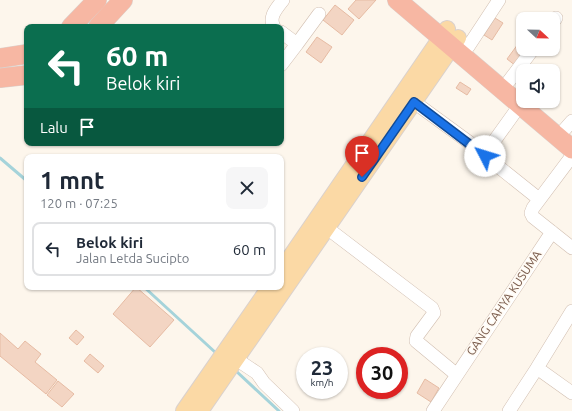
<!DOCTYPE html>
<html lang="id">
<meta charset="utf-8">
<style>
body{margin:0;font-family:Ubuntu,sans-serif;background:#f6f6f7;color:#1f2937;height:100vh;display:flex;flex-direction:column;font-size:15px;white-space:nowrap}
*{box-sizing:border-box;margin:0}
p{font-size:13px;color:#747a83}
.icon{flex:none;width:22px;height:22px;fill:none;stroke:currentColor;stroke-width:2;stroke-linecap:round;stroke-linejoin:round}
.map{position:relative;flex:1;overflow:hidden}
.panel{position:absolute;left:24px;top:154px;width:260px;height:136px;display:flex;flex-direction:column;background:#fff;border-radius:8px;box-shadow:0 1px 3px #0004}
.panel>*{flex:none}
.top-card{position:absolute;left:24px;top:24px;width:260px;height:122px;border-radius:8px;box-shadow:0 1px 3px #0004;background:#0b6e4f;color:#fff;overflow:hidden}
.needle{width:26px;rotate:112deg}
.tools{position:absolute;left:516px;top:12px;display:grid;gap:8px}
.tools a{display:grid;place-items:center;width:44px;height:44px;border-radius:8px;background:#fff;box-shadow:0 1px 3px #0004;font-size:20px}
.speed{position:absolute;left:296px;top:347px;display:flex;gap:8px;font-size:20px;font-weight:700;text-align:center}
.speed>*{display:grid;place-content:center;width:52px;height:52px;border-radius:50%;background:#fff;box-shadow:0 1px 3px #0004;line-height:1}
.speed small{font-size:10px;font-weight:400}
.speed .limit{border:6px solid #d22;background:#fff;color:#111}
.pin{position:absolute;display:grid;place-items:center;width:34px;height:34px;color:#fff;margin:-41px -17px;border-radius:50% 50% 50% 0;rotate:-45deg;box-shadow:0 0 4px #0007}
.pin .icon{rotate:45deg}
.me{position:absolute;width:44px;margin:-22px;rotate:310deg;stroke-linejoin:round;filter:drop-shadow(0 0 3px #0008)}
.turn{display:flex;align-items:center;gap:14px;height:84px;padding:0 16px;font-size:18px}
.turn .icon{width:52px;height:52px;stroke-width:2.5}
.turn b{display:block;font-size:28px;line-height:34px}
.then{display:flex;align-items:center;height:38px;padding:0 16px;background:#0003;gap:8px;font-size:15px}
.round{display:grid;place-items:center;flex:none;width:42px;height:42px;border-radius:8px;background:#f6f6f7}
.overview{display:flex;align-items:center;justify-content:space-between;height:68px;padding:0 16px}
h1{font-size:24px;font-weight:700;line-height:30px}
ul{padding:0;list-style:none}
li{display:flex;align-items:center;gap:12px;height:54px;margin:0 8px 6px;padding:0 8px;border:2px solid #e0e1e3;border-radius:8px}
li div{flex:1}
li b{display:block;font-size:15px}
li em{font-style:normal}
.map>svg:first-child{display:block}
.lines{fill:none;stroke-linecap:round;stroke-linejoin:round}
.stream{stroke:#a5d3da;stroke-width:3}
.building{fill:#f3d5c3;stroke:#e6bba3}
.minor-casing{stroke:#d1beb0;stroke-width:14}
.major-casing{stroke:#dad1cd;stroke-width:18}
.highway-casing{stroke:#dad1cd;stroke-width:20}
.minor{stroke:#fff;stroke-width:13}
.major{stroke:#fbd9a5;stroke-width:16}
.highway{stroke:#f7b7a3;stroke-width:19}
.route-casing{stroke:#114b97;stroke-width:10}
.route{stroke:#1a73e8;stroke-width:7}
.labels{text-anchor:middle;stroke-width:3;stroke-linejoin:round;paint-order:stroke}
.street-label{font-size:12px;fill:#7a5c4d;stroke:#fffaf3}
</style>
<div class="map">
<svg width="572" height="411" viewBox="0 0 572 411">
<rect width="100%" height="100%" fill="#fdf6ec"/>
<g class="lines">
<!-- stream -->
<path class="stream" d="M0,158L27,181
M144,287L216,353
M236,371L279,411"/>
</g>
<!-- building -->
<path class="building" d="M356,0H376L359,19L348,9Z
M335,5L354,20L342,35L323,20Z
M495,18L503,23L492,40L484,35Z
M317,37L332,47L321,63L306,52Z
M518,44L525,49L516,66L507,59Z
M460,82L471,89L467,95L456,88Z
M136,287L174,320L150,347L113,314Z
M76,330L84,337L77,345L69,338Z
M0,333L18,349L25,341L41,354L35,362L57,380L46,394L0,356Z
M90,354L104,366L98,373L84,361Z
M425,379L439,388L431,402L417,393Z
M58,381L74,394L62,407L47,395Z"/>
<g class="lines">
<!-- minor casing -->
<g class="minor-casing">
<path id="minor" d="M553,22L556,18
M274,27C268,17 277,8 283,0
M281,32L297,44L281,65
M297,44L319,14
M468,47L499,0
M509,81L533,49
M414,102L485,154
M520,105L487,151L485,156L539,199
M565,129L572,121
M572,156L533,208L531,213L533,217L572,248
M327,228L432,308L434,313L417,336L416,341L457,375
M572,311L537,368L572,393
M236,359L257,373L264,383L293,411
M433,411L552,232
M509,411L537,368"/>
</g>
<!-- major casing -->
<g class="major-casing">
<path id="major" d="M281,271L447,29
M184,411L270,287
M200,411L458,38"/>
</g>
<!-- highway casing -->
<g class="highway-casing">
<path id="highway" d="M397,0L572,149
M71,27L97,0
M98,27L123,0
M0,58L27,54
M0,78L27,75"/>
</g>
<!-- minor -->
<use href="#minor" class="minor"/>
<!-- major -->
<use href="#major" class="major"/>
<!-- highway -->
<use href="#highway" class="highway"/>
</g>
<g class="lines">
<!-- route casing -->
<g class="route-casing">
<path id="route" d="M362,177L414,102L485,156"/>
</g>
<!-- route -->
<use href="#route" class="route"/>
</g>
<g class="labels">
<!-- street labels -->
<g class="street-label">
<text transform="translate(504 303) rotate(-56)" y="4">GANG CAHYA KUSUMA</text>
</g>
</g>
</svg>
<div class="tools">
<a><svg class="needle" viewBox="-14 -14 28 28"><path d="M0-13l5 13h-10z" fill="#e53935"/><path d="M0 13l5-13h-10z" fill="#747a83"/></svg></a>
<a><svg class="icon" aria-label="sound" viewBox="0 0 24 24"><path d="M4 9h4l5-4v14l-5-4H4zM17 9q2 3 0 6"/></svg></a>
</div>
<div class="speed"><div>23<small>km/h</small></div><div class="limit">30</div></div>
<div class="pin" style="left:362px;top:177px;background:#d93025"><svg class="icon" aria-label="arrive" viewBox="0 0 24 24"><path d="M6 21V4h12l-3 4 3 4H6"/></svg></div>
<svg class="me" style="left:485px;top:156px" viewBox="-20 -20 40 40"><circle r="19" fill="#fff"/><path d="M0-13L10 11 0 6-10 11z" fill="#1a73e8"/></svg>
<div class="top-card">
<div class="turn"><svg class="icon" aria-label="left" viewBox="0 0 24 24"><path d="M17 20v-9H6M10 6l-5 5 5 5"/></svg><div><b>60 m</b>Belok kiri</div></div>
<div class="then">Lalu<svg class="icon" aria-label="arrive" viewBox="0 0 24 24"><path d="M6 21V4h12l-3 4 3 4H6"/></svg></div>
</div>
<section class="panel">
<div class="overview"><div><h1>1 mnt</h1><p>120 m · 07:25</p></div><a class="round"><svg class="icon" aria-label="close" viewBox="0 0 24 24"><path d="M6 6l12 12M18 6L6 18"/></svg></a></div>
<ul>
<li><svg class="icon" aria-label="left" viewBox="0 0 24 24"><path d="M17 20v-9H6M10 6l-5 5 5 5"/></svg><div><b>Belok kiri</b><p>Jalan Letda Sucipto</p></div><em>60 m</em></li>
</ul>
</section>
</div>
